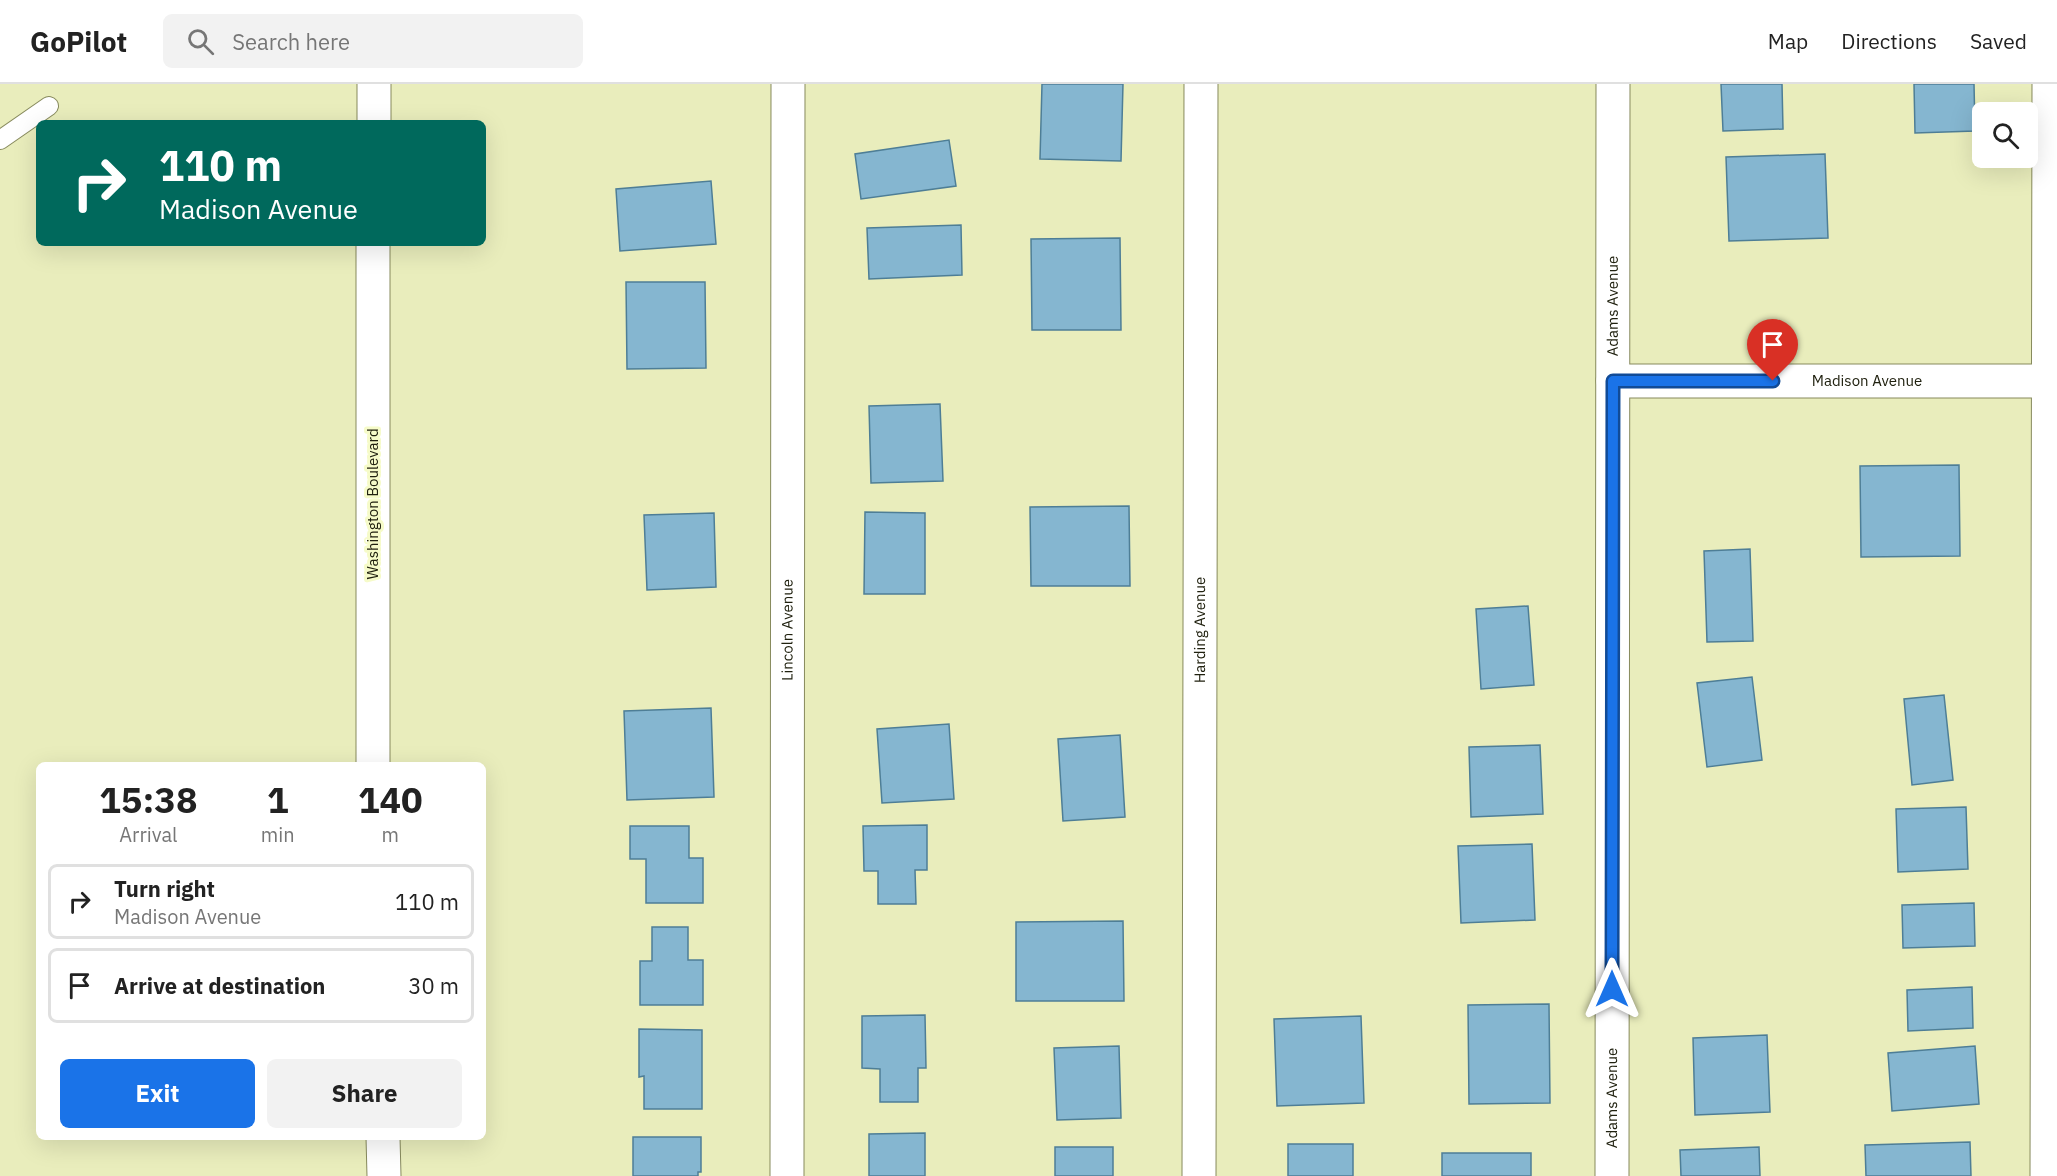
<!DOCTYPE html>
<style>
body{margin:0;font-family:"IBM Plex Sans",sans-serif;background:#f2f2f2;color:#222;height:100vh;display:flex;flex-direction:column;font-size:22px;white-space:nowrap}
*{box-sizing:border-box;margin:0}
p{font-size:20px;color:#767676}
.icon{flex:none;width:33px;height:33px;fill:none;stroke:currentColor;stroke-width:2;stroke-linecap:round;stroke-linejoin:round}
.map{position:relative;flex:1;overflow:hidden}
.drawer{position:absolute;left:36px;top:678px;width:450px;height:378px;display:flex;flex-direction:column;background:#fff;border-radius:9px;box-shadow:0 6px 24px #0002}
.drawer>*{flex:none}
.hud{position:absolute;left:36px;top:36px;width:450px;height:126px;border-radius:9px;box-shadow:0 6px 24px #0002;background:#00695c;color:#fff;overflow:hidden}
.controls{position:absolute;left:1972px;top:18px;display:grid;gap:12px}
.controls a{display:grid;place-items:center;width:66px;height:66px;border-radius:9px;background:#fff;box-shadow:0 6px 24px #0002;font-size:30px}
.pin{position:absolute;display:grid;place-items:center;width:51px;height:51px;color:#fff;margin:-62px -26px;border-radius:50% 50% 50% 0;rotate:-45deg;box-shadow:0 0 6px #0007}
.pin .icon{rotate:45deg}
.me{position:absolute;width:66px;margin:-33px;rotate:0deg;stroke-linejoin:round;filter:drop-shadow(0 0 4px #0008)}
.turn{display:flex;align-items:center;gap:21px;height:126px;padding:0 24px;font-size:27px}
.turn .icon{width:78px;height:78px;stroke-width:2.5}
.turn b{display:block;font-size:42px;line-height:51px}
.eta{display:flex;justify-content:space-evenly;align-items:center;height:102px;text-align:center}
.eta b{font-size:36px;font-weight:700;line-height:42px}
.button{display:flex;gap:12px;margin-top:auto;padding:12px 24px}
.button a{flex:1;height:69px;border-radius:9px;background:#1a73e8;color:#fff;font-size:24px;font-weight:700;line-height:69px;text-align:center}
.button a+a{background:#f2f2f2;color:#222}
ul{padding:0;list-style:none}
li{display:flex;align-items:center;gap:18px;height:75px;margin:0 12px 9px;padding:0 12px;border:3px solid #e0e0e0;border-radius:9px}
li div{flex:1}
li b{display:block;font-size:22px}
li em{font-style:normal}
header{display:flex;align-items:center;gap:36px;box-sizing:border-box;height:84px;padding:0 30px;background:#fff;border-bottom:2px solid #e0e0e0}
header strong{font-size:28px}
nav{display:flex;gap:33px;margin-inline-start:auto;font-size:21px}
.search{width:420px;height:54px;background:#f2f2f2;display:flex;align-items:center;gap:15px;box-sizing:border-box;padding:0 21px;border-radius:9px;color:#767676;font-size:22px}
.map>svg:first-child{display:block}
.building{fill:#85b6d0;stroke:#4e7e96;stroke-width:1.5}
.lines{fill:none;stroke-linecap:round;stroke-linejoin:round}
.lane-casing{stroke:#878a5d;stroke-width:20}
.street-casing{stroke:#878a5d;stroke-width:35}
.lane{stroke:#fff;stroke-width:18}
.street{stroke:#fff;stroke-width:33}
.route-casing{stroke:#114b97;stroke-width:15}
.route{stroke:#1a73e8;stroke-width:10}
.labels{text-anchor:middle;stroke-width:6;stroke-linejoin:round;paint-order:stroke}
.street-label{font-size:15px;fill:#20210f;stroke:#f6fbc9}
</style>
<header>
<strong>GoPilot</strong>
<div class="search"><svg class="icon" aria-label="search" viewBox="0 0 24 24"><circle cx="10" cy="10" r="6"/><path d="M15 15l6 6"/></svg>Search here</div>
<nav><a>Map</a><a>Directions</a><a>Saved</a></nav>
</header>
<div class="map">
<svg width="2057" height="1092" viewBox="0 0 2057 1092">
<rect width="100%" height="100%" fill="#e9edbc"/>
<!-- building -->
<path class="building" d="M1042,0H1123L1121,77L1040,75Z
M1721,0H1782L1783,45L1723,47Z
M1914,0H1974L1975,47L1915,49Z
M949,56L956,102L861,115L855,70Z
M1825,70L1828,154L1729,157L1726,73Z
M711,97L716,160L620,167L616,105Z
M961,141L962,191L869,195L867,144Z
M1120,154L1121,246H1032L1031,155Z
M626,198H705L706,284L627,285Z
M940,320L943,397L871,399L869,322Z
M1959,381L1960,472L1861,473L1860,382Z
M1129,422L1130,502H1031L1030,423Z
M865,428L925,429V510H864Z
M714,429L716,503L647,506L644,431Z
M1750,465L1753,557L1707,558L1704,467Z
M1528,522L1534,601L1481,605L1476,525Z
M1752,593L1762,676L1707,683L1697,599Z
M1944,611L1953,696L1912,701L1904,615Z
M711,624L714,713L627,716L624,627Z
M949,640L954,715L882,719L877,645Z
M1120,651L1125,733L1063,737L1058,655Z
M1540,661L1543,730L1471,733L1469,663Z
M1966,723L1968,785L1898,788L1896,725Z
M927,741V786H915L916,820H878V787H864L863,742Z
M630,742H689V774H703V819H646V775H630Z
M1532,760L1535,836L1461,839L1458,762Z
M1974,819L1975,862L1903,864L1902,821Z
M1123,837L1124,917H1016V838Z
M652,843H688V876H703V921H640V877H652Z
M1972,903L1973,944L1908,947L1907,906Z
M1549,920L1550,1019L1469,1020L1468,921Z
M925,931L926,984H918V1018H880V985L862,984V932Z
M1361,932L1364,1019L1277,1022L1274,935Z
M639,945L702,946V1025H644V992L639,993Z
M1767,951L1770,1028L1695,1031L1693,954Z
M1119,962L1121,1034L1057,1036L1054,964Z
M1975,962L1979,1020L1892,1027L1888,969Z
M925,1049V1092H869V1050Z
M633,1053H701V1088H698V1092H633Z
M1970,1058L1971,1092H1866L1865,1061Z
M1288,1060H1353V1092H1288Z
M1055,1063H1113V1092H1055Z
M1759,1063L1760,1092H1681L1680,1066Z
M1442,1069H1531V1092H1442Z"/>
<g class="lines">
<!-- lane casing -->
<g class="lane-casing">
<path id="lane" d="M0,56L49,22"/>
</g>
<!-- street casing -->
<g class="street-casing">
<g id="street">
<path d="M374,39V0"/>
<path id="s1" d="M1613,297H2048"/>
<path d="M373,681V159"/>
<path d="M383,1053L384,1092"/>
<path id="s2" d="M787,1092L788,0"/>
<path id="s3" d="M1199,1092L1201,0"/>
<path id="s4" d="M1612,1092L1613,0"/>
<path d="M2047,1092L2049,0"/>
</g>
</g>
<!-- lane -->
<use href="#lane" class="lane"/>
<!-- street -->
<use href="#street" class="street"/>
</g>
<g class="lines">
<!-- route casing -->
<g class="route-casing">
<path id="route" d="M1612,905L1613,297H1773"/>
</g>
<!-- route -->
<use href="#route" class="route"/>
</g>
<g class="labels">
<!-- street labels -->
<g class="street-label">
<text dy="5" stroke="none"><textPath href="#s4" startOffset="870">Adams Avenue</textPath></text>
<text dy="5" stroke="none"><textPath href="#s1" startOffset="254">Madison Avenue</textPath></text>
<text transform="translate(373 420) rotate(-90)" y="5">Washington Boulevard</text>
<text dy="5" stroke="none"><textPath href="#s2" startOffset="546">Lincoln Avenue</textPath></text>
<text dy="5" stroke="none"><textPath href="#s3" startOffset="546">Harding Avenue</textPath></text>
<text dy="5" stroke="none"><textPath href="#s4" startOffset="78">Adams Avenue</textPath></text>
</g>
</g>
</svg>
<div class="controls">
<a><svg class="icon" aria-label="search" viewBox="0 0 24 24"><circle cx="10" cy="10" r="6"/><path d="M15 15l6 6"/></svg></a>
</div>
<div class="pin" style="left:1773px;top:297px;background:#d93025"><svg class="icon" aria-label="arrive" viewBox="0 0 24 24"><path d="M6 21V4h12l-3 4 3 4H6"/></svg></div>
<svg class="me" style="left:1612px;top:905px" viewBox="-20 -20 40 40"><path d="M0-17L14 15 0 8-14 15z" fill="#1a73e8" stroke="#fff" stroke-width="4"/></svg>
<div class="hud">
<div class="turn"><svg class="icon" aria-label="right" viewBox="0 0 24 24"><path d="M7 20v-9h11M14 6l5 5-5 5"/></svg><div><b>110 m</b>Madison Avenue</div></div>
</div>
<section class="drawer">
<div class="eta">
<div><b>15:38</b><p>Arrival</p></div>
<div><b>1</b><p>min</p></div>
<div><b>140</b><p>m</p></div>
</div>
<ul>
<li><svg class="icon" aria-label="right" viewBox="0 0 24 24"><path d="M7 20v-9h11M14 6l5 5-5 5"/></svg><div><b>Turn right</b><p>Madison Avenue</p></div><em>110 m</em></li>
<li><svg class="icon" aria-label="arrive" viewBox="0 0 24 24"><path d="M6 21V4h12l-3 4 3 4H6"/></svg><div><b>Arrive at destination</b></div><em>30 m</em></li>
</ul>
<div class="button"><a>Exit</a><a>Share</a></div>
</section>
</div>
